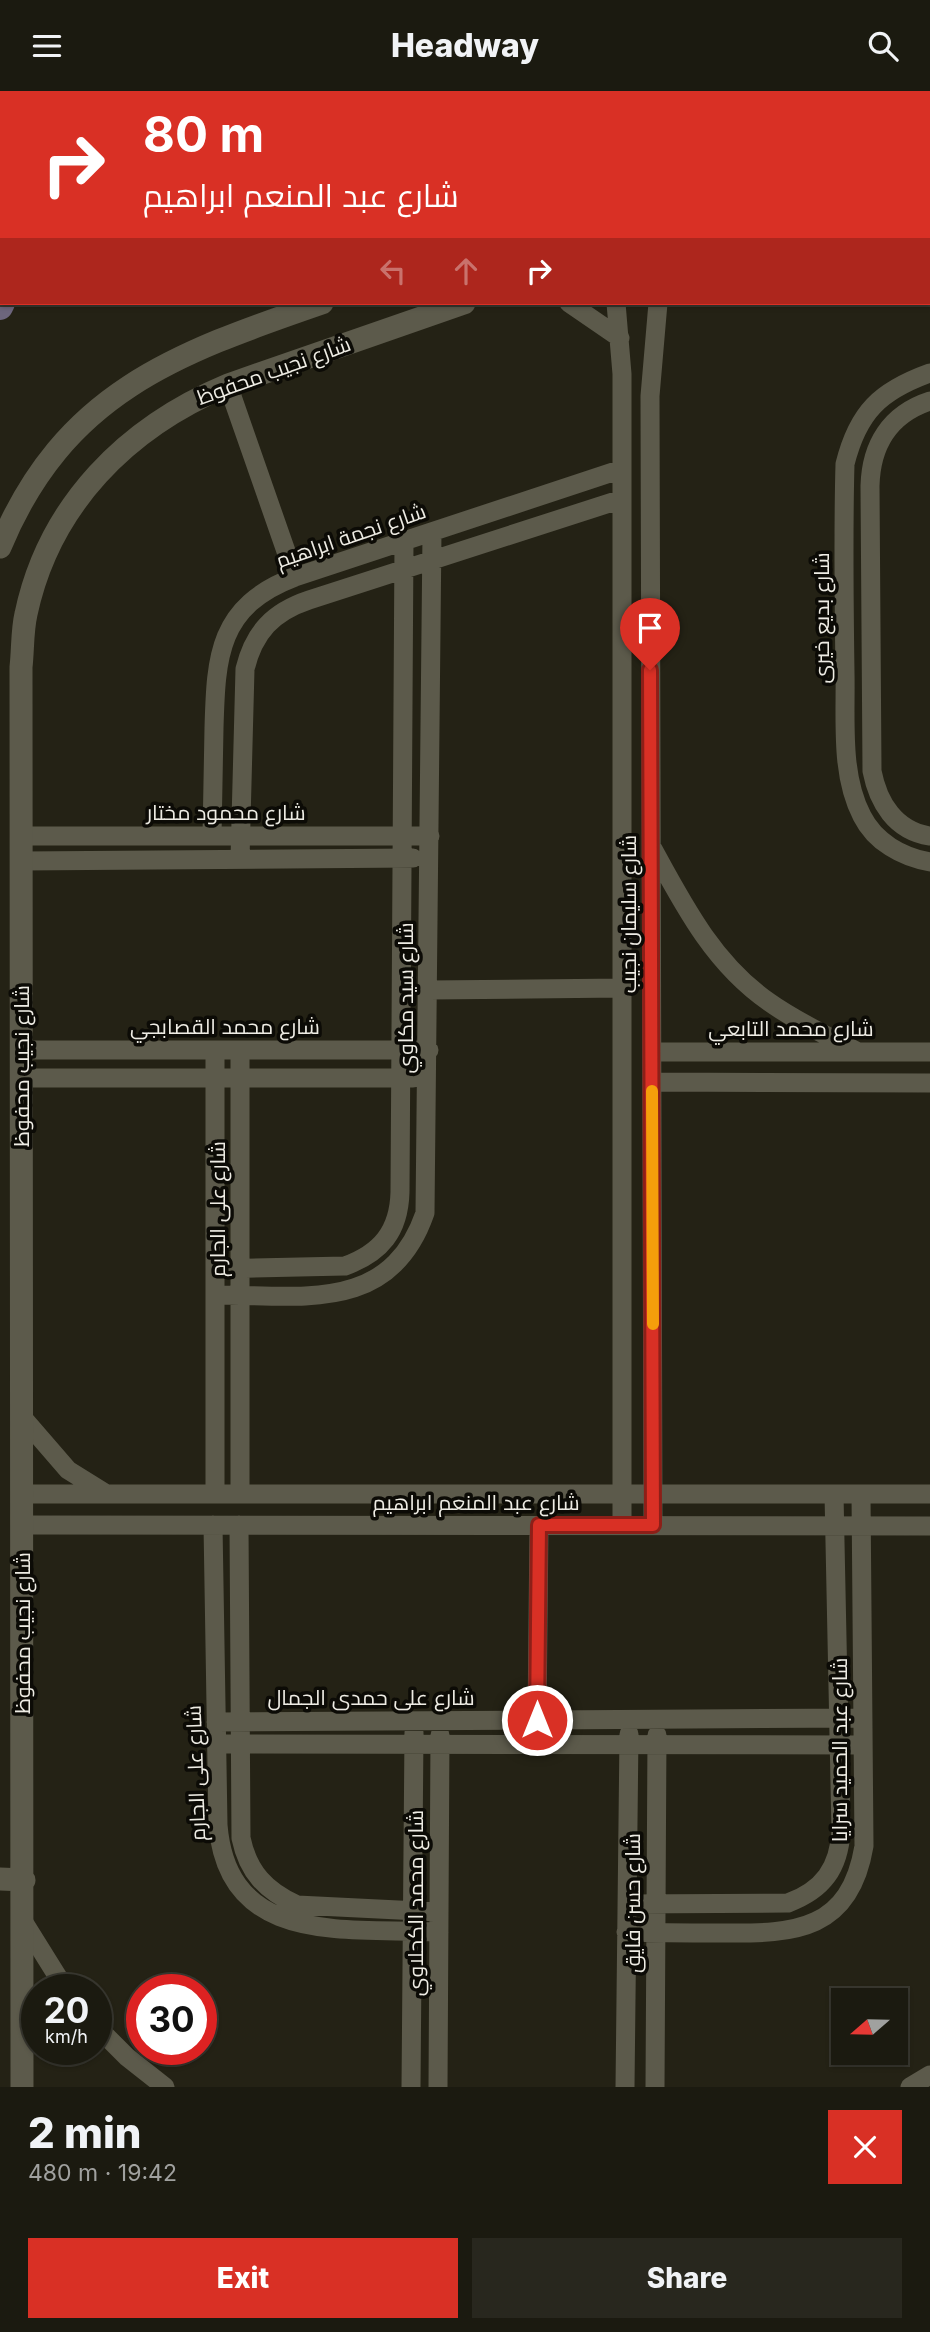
<!DOCTYPE html>
<meta charset="utf-8">
<style>
body{margin:0;font-family:Inter,Cairo,sans-serif;background:#28271e;color:#f1f3f6;height:100vh;display:flex;flex-direction:column;font-size:26px;white-space:nowrap}
*{box-sizing:border-box;margin:0}
p{font-size:23px;color:#a0a19f}
.icon{flex:none;width:38px;height:38px;fill:none;stroke:currentColor;stroke-width:2;stroke-linecap:round;stroke-linejoin:round}
.map{position:relative;height:1996px;overflow:hidden}
.panel{display:flex;flex-direction:column;background:#1b1a10;flex:1}
.panel>*{flex:none}
.guide{position:absolute;left:0px;top:0px;width:931px;height:214px;box-shadow:0 2px 5px #0004,0 0 0 2px #393830;background:#d93025;color:#fff;overflow:hidden}
.needle{width:46px;rotate:250deg}
.controls{position:absolute;left:831px;top:1897px;display:grid;gap:14px}
.controls a{display:grid;place-items:center;width:77px;height:77px;border-radius:0px;background:#1b1a10;box-shadow:0 2px 5px #0004,0 0 0 2px #393830;font-size:35px}
.speed{position:absolute;left:21px;top:1883px;display:flex;gap:14px;font-size:35px;font-weight:700;text-align:center}
.speed>*{display:grid;place-content:center;width:91px;height:91px;border-radius:50%;background:#1b1a10;box-shadow:0 2px 5px #0004,0 0 0 2px #393830;line-height:1}
.speed small{font-size:18px;font-weight:400}
.speed .limit{border:10px solid #d22;background:#fff;color:#111}
.pin{position:absolute;display:grid;place-items:center;width:60px;height:60px;color:#fff;margin:-72px -30px;border-radius:50% 50% 50% 0;rotate:-45deg;box-shadow:0 0 7px #0007}
.pin .icon{rotate:45deg}
.me{position:absolute;width:77px;margin:-38px;rotate:0deg;stroke-linejoin:round;filter:drop-shadow(0 0 5px #0008)}
.turn{display:flex;align-items:center;gap:24px;height:147px;padding:0 28px;font-size:32px}
.turn .icon{width:91px;height:91px;stroke-width:2.5}
.turn b{display:block;font-size:49px;line-height:60px}
.lanes{display:flex;align-items:center;height:66px;padding:0 28px;background:#0003;justify-content:center;gap:35px;direction:ltr}
.lanes .off{opacity:.35}
.round{display:grid;place-items:center;flex:none;width:74px;height:74px;border-radius:0px;background:#28271e}
.summary{display:flex;align-items:center;justify-content:space-between;height:119px;padding:0 28px}
h1{font-size:42px;font-weight:800;line-height:52px}
.button{display:flex;gap:14px;margin-top:auto;padding:14px 28px}
.button a{flex:1;height:80px;border-radius:0px;background:#d93025;color:#fff;font-size:28px;font-weight:800;line-height:80px;text-align:center}
.button a+a{background:#28271e;color:#f1f3f6}
header{display:flex;justify-content:space-between;align-items:center;height:91px;padding:0 28px;background:#1b1a10;font-size:32px;font-weight:800}
.map>svg:first-child{display:block}
.lines{fill:none;stroke-linecap:round;stroke-linejoin:round}
.minor{stroke:#5c5a4b;stroke-width:19}
.tertiary{stroke:#5c5a4b;stroke-width:23}
.secondary{stroke:#6d667d;stroke-width:26}
.trunk{stroke:#897bd0;stroke-width:32}
.route-casing{stroke:#8d1f18;stroke-width:18}
.route{stroke:#d93025;stroke-width:12}
.slow{stroke:#f59e0b;stroke-width:12}
.labels{text-anchor:middle;stroke-width:7;stroke-linejoin:round;paint-order:stroke}
.street-label{font-size:21px;fill:#eeece4;stroke:#0c0b06}
</style>
<header><svg class="icon" aria-label="menu" viewBox="0 0 24 24"><path d="M4 6h16M4 12h16M4 18h16"/></svg>Headway<svg class="icon" aria-label="search" viewBox="0 0 24 24"><circle cx="10" cy="10" r="6"/><path d="M15 15l6 6"/></svg></header>
<div class="map">
<svg width="930" height="1996" viewBox="0 0 930 1996">
<rect width="100%" height="100%" fill="#242215"/>
<g class="lines">
<!-- minor -->
<path class="minor" d="M569,212L620,247
M616,212L622,283V1434
M930,282C880,300 858,321 845,373C843,443 844,513 845,582C846,628 840,683 862,725C875,751 902,766 930,771
M228,294L295,486
M930,310C890,323 871,354 870,395L872,680C878,711 895,740 930,745
M22,745H430
M212,745C213,709 213,673 214,637C216,565 218,515 295,486L622,378
M653,758C684,815 714,873 769,911C797,931 828,945 858,961
M240,768L245,578C254,541 273,521 309,509L622,408
M22,770L413,767
M429,899L622,897
M22,959H429
M652,961H930
M22,987H413
M652,991L930,992
M215,1178L345,1175C381,1162 399,1140 400,1101L404,451
M215,1204C302,1204 390,1223 425,1122L432,441
M23,1327L68,1379L105,1402
M23,1403H930
M215,1403V959
M240,1403V959
M23,1434L930,1435
M213,1434L218,1734C228,1857 349,1836 439,1841
M239,1434L241,1747C248,1781 266,1800 297,1814L439,1821
M653,1434L650,305L658,212
M537,1629L539,1434
M216,1631L863,1627
M217,1653L863,1654
M627,1813L788,1812C823,1799 839,1777 841,1740L834,1403
M23,1830L66,1899
M626,1841C659,1842 691,1842 723,1842C796,1843 850,1839 864,1755L861,1403
M96,1935L127,1966L165,1996
M411,1996L414,1641
M438,1996L440,1644
M625,1996L629,1643
M655,1996L657,1644
M910,1996L930,1984"/>
<!-- tertiary -->
<path class="tertiary" d="M929,2H930
M929,51H930
M0,456C64,302 174,263 322,212
M0,1788L24,1789
M22,1996L21,576C23,559 22,540 26,523C49,414 127,336 228,294L464,212"/>
<!-- secondary -->
<path class="secondary" d="M0,216L2,212"/>
<!-- trunk -->
<path class="trunk" d="M187,2L189,0
M0,123H2"/>
</g>
<g class="lines">
<!-- route casing -->
<g class="route-casing">
<path id="route" d="M537,1629L539,1434H653L650,579"/>
</g>
<!-- route -->
<use href="#route" class="route"/>
<!-- slow -->
<path class="slow" d="M652,1000L653,1233"/>
</g>
<g class="labels">
<!-- street labels -->
<g class="street-label">
<text transform="translate(274 280) rotate(-20)" y="7">شارع نجيب محفوظ</text>
<text transform="translate(351 445) rotate(-19)" y="7">شارع نجمة ابراهيم</text>
<text transform="translate(822 527) rotate(-90)" y="7">شارع بديع خيرى</text>
<text x="226" y="729">شارع محمود مختار</text>
<text transform="translate(629 823) rotate(-90)" y="7">شارع سليمان نجيب</text>
<text transform="translate(406 907) rotate(-90)" y="7">شارع سيد مكاوي</text>
<text x="225" y="943">شارع محمد القصابجي</text>
<text x="791" y="945">شارع محمد التابعي</text>
<text transform="translate(22 975) rotate(-90)" y="7">شارع نجيب محفوظ</text>
<text transform="translate(218 1118) rotate(-90)" y="7">شارع على الجارم</text>
<text x="476" y="1419">شارع عبد المنعم ابراهيم</text>
<text transform="translate(23 1542) rotate(-90)" y="7">شارع نجيب محفوظ</text>
<text x="371" y="1614">شارع على حمدى الجمال</text>
<text transform="translate(840 1659) rotate(-90)" y="7">شارع عبد الحميد سرايا</text>
<text transform="translate(196 1682) rotate(-92)" y="7">شارع على الجارم</text>
<text transform="translate(416 1812) rotate(-90)" y="7">شارع محمد الكحلاوي</text>
<text transform="translate(633 1812) rotate(-90)" y="7">شارع حسن فايق</text>
</g>
</g>
</svg>
<div class="controls">
<a><svg class="needle" viewBox="-14 -14 28 28"><path d="M0-13l5 13h-10z" fill="#e53935"/><path d="M0 13l5-13h-10z" fill="#a0a19f"/></svg></a>
</div>
<div class="speed"><div>20<small>km/h</small></div><div class="limit">30</div></div>
<div class="pin" style="left:650px;top:579px;background:#d93025"><svg class="icon" aria-label="arrive" viewBox="0 0 24 24"><path d="M6 21V4h12l-3 4 3 4H6"/></svg></div>
<svg class="me" style="left:537px;top:1629px" viewBox="-20 -20 40 40"><circle r="17" fill="#d93025" stroke="#fff" stroke-width="3"/><path d="M0-11L8 9 0 5-8 9z" fill="#fff"/></svg>
<div class="guide">
<div class="turn"><svg class="icon" aria-label="right" viewBox="0 0 24 24"><path d="M7 20v-9h11M14 6l5 5-5 5"/></svg><div><b>80 m</b>شارع عبد المنعم ابراهيم</div></div>
<div class="lanes"><svg class="icon off" aria-label="left" viewBox="0 0 24 24"><path d="M17 20v-9H6M10 6l-5 5 5 5"/></svg><svg class="icon off" aria-label="ahead" viewBox="0 0 24 24"><path d="M12 20V5M6 11l6-6 6 6"/></svg><svg class="icon" aria-label="right" viewBox="0 0 24 24"><path d="M7 20v-9h11M14 6l5 5-5 5"/></svg></div>
</div>
</div>
<section class="panel">
<div class="summary"><div><h1>2 min</h1><p>480 m · 19:42</p></div><a class="round" style="background:#d93025;color:#fff"><svg class="icon" aria-label="close" viewBox="0 0 24 24"><path d="M6 6l12 12M18 6L6 18"/></svg></a></div>
<div class="button"><a>Exit</a><a>Share</a></div>
</section>
